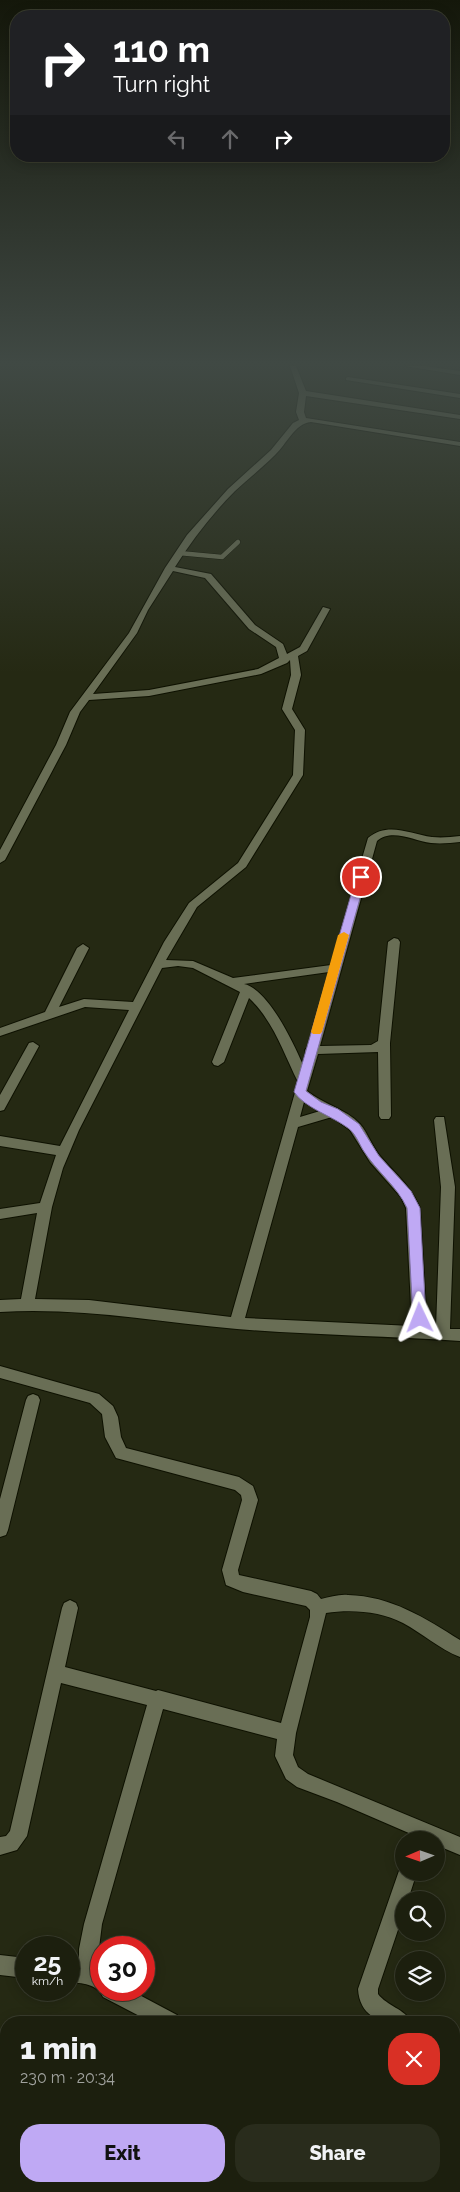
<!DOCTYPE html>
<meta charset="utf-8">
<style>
body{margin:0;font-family:Raleway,sans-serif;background:#292c1c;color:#f1f3f6;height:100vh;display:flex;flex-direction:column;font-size:19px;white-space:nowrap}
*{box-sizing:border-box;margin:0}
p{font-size:16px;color:#a0a29e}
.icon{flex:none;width:28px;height:28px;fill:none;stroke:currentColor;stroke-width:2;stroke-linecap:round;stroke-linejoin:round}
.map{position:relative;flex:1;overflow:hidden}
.details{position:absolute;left:0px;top:2016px;width:460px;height:176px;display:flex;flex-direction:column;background:#1c1f0e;border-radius:20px 20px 0 0;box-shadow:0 2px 12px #0003,0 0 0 1px #3a3d2e}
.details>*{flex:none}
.hud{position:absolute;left:10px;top:10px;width:440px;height:152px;border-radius:20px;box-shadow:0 2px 12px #0003,0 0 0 1px #3a3d2e;background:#202124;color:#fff;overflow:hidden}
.needle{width:32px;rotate:268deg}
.controls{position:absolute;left:395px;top:1831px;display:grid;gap:10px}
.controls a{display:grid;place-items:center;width:50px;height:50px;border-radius:50%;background:#1c1f0e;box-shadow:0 2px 12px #0003,0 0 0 1px #3a3d2e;font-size:25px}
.speed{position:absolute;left:15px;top:1936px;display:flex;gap:10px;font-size:25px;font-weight:700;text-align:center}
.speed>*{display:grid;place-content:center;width:65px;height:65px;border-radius:50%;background:#1c1f0e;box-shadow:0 2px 12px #0003,0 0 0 1px #3a3d2e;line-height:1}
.speed small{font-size:12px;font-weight:400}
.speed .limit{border:8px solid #d22;background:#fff;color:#111}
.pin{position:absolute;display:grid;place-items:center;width:42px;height:42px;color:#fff;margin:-21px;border:2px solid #fff;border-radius:50%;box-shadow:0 1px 5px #0007}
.me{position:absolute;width:55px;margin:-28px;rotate:358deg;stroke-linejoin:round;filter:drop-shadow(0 0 4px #0008)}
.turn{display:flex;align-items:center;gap:18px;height:105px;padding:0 20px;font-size:22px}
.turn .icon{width:65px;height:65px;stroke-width:2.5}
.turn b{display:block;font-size:35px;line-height:42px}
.lanes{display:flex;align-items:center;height:48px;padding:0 20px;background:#0003;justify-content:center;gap:25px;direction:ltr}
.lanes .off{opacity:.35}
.round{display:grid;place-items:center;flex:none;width:52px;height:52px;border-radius:20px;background:#292c1c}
.head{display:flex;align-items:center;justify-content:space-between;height:85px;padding:0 20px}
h1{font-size:30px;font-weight:800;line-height:38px}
.action{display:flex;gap:10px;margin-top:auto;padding:10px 20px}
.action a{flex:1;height:58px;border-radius:20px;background:#bfa9f4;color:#111;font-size:20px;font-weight:800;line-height:58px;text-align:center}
.action a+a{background:#292c1c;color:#f1f3f6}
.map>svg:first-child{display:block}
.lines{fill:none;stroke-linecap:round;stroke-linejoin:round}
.service-casing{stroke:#0e1101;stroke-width:5.5}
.minor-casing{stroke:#0e1101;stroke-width:2}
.service{stroke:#696e55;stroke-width:4.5}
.minor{fill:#696e55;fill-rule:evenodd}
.route{fill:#bfa9f4;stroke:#7c6e9f}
.slow{fill:#f59e0b}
</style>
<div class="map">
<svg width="460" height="2192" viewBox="0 0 460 2192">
<rect width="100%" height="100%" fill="#252913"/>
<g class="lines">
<!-- service casing -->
<g class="service-casing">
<path id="service" d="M179,553L222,557L238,542"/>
</g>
<!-- minor casing -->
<g class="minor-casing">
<path id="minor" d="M290,366H296L306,391L460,415V419L306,396L304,412L306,418L460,442V446L311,422C294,424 287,444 275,455C262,468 248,479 235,491C212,514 192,540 175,567L211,574L255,625L283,644L287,654L300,647L323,607L330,609L307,651L298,656L301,675L292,709L305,730L303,775L246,867L197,907L166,960L193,961L233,978L331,965L368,838C388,821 410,834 432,837C442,838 451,837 460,836V842C451,843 441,844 431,843C414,841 392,828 377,841L320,1046L371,1045L378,1041L388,942L394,938L398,939L400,942L390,1043L391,1116L389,1119H381L379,1116L378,1052L318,1054L307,1091C323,1104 346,1109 360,1124C368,1133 372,1147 380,1156C396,1175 410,1185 420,1208L427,1327L436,1328L441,1187L434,1120L436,1117H444L455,1187L450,1329H460V1341C386,1336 311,1335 237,1329C158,1322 80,1307 0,1312V1300L21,1299L37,1213L0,1219V1209L40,1203L56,1155L0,1146V1136L60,1146L129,1010L85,1007L0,1036V1028L45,1012L77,948L83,944L89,948L59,1007L84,999L133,1002L164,942L189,903L238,863L293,775L295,730L282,709L291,675L290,660L287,663L261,674L149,696L89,700L80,712L66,745L5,860L0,863V850L56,745L70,712L129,633L165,568L187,535L228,489L271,450L293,423L299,420L296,412L299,393ZM173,571L205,578L249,629L276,647L279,658L258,669L149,690L93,694L137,633L148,610ZM178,966L193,968L240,992L212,1062L214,1065L218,1066L224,1062L249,998C274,1022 283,1052 298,1082L231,1317L89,1300L35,1299L52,1207L63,1168L79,1130L162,968ZM329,972L308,1047L305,1050L306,1052L303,1065C293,1042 268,989 244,984ZM304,1102L320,1111L300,1117ZM332,1117L350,1130L370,1162L401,1197L406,1208L412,1326L245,1318L298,1127Z
M405,366H424L460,371V375Z
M348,377L460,394V398L346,380V378Z
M33,1042L39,1046L4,1110L0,1111V1095L29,1043Z
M0,1366L99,1394L113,1406L118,1417L121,1437L126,1448L239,1477L253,1486L258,1500L238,1570L239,1575L311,1591L317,1594L321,1599C330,1597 340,1594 348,1595C391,1596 425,1618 460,1640V1657C439,1649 422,1633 403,1623C381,1611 350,1609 326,1613L296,1733L293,1755L298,1767L308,1774L460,1837V1855L436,1845V1840H425L337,1802L297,1787L286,1779L275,1756L277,1739L163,1709L102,1924L98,1956L101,1970V1990H130L177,2015L180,2022H151L103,1997C98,1984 81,1983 69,1982V1962L79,1964V1949L84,1924L147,1705L61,1683L27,1836L17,1850L0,1855V1837L6,1836L10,1831L62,1608L64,1603L70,1600L76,1603L78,1608L65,1667L156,1691L158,1690L281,1723L310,1617V1610L306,1606L243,1592L226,1585L222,1570L242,1500L241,1495L235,1490L116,1458L105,1437L102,1414L90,1403L0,1378Z
M33,1394L38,1396L40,1400L8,1530L6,1535L0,1537V1499L26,1400L28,1396Z
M401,1865H404V1872H417L408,1900H404V1912L378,1989V1994C387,2006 405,2009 411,2022C386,2025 360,2020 358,1989Z
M0,1955L26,1958V1978L0,1975Z
M454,2047L460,2050V2071L454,2068Z
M0,2138L6,2140V2161L0,2159Z
M77,2186H114L116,2192H79Z
M131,2186H235L237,2192H129Z
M409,2186H432L434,2192H411Z"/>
</g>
<!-- service -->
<use href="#service" class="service"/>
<!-- minor -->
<use href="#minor" class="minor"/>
</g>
<!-- sky -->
<linearGradient id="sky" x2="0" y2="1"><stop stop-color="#14170a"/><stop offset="0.54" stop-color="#404944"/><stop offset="1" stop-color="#404944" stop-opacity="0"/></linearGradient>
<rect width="460" height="673" fill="url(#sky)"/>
<!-- route -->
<path class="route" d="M357,874H361L366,877L306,1091L321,1102L338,1109L359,1124L379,1156L411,1191L420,1208L426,1318L424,1321H415L413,1318L407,1208C397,1186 376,1171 363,1150C359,1143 355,1133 348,1128C332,1116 305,1108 294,1092Z"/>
<!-- slow -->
<path class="slow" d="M344,932L349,935L322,1032L320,1034H313L311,1032L338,935Z"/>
</svg>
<div class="controls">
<a><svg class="needle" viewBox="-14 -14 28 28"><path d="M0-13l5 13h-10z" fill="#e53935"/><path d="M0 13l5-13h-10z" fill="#a0a29e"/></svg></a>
<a><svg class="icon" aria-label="search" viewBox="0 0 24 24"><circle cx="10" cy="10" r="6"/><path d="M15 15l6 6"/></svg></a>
<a><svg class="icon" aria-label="layers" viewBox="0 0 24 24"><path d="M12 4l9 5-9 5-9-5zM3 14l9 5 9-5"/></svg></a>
</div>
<div class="speed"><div>25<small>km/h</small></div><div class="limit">30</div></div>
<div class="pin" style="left:361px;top:877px;background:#d93025"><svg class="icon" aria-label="arrive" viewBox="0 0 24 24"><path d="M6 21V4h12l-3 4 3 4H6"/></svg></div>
<svg class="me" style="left:420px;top:1318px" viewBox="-20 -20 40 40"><path d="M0-17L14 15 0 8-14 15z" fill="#bfa9f4" stroke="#fff" stroke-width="4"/></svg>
<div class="hud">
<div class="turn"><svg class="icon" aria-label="right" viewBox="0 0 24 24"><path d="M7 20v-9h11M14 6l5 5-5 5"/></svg><div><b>110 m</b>Turn right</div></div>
<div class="lanes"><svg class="icon off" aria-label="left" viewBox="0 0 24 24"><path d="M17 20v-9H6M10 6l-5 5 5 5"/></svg><svg class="icon off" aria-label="ahead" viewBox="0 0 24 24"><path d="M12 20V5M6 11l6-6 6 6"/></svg><svg class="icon" aria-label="right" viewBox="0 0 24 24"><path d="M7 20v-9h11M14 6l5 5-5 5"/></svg></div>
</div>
<section class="details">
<div class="head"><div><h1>1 min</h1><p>230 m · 20:34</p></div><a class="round" style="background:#d93025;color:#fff"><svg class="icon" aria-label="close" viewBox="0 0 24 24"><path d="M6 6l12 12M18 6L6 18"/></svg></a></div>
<div class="action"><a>Exit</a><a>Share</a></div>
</section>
</div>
